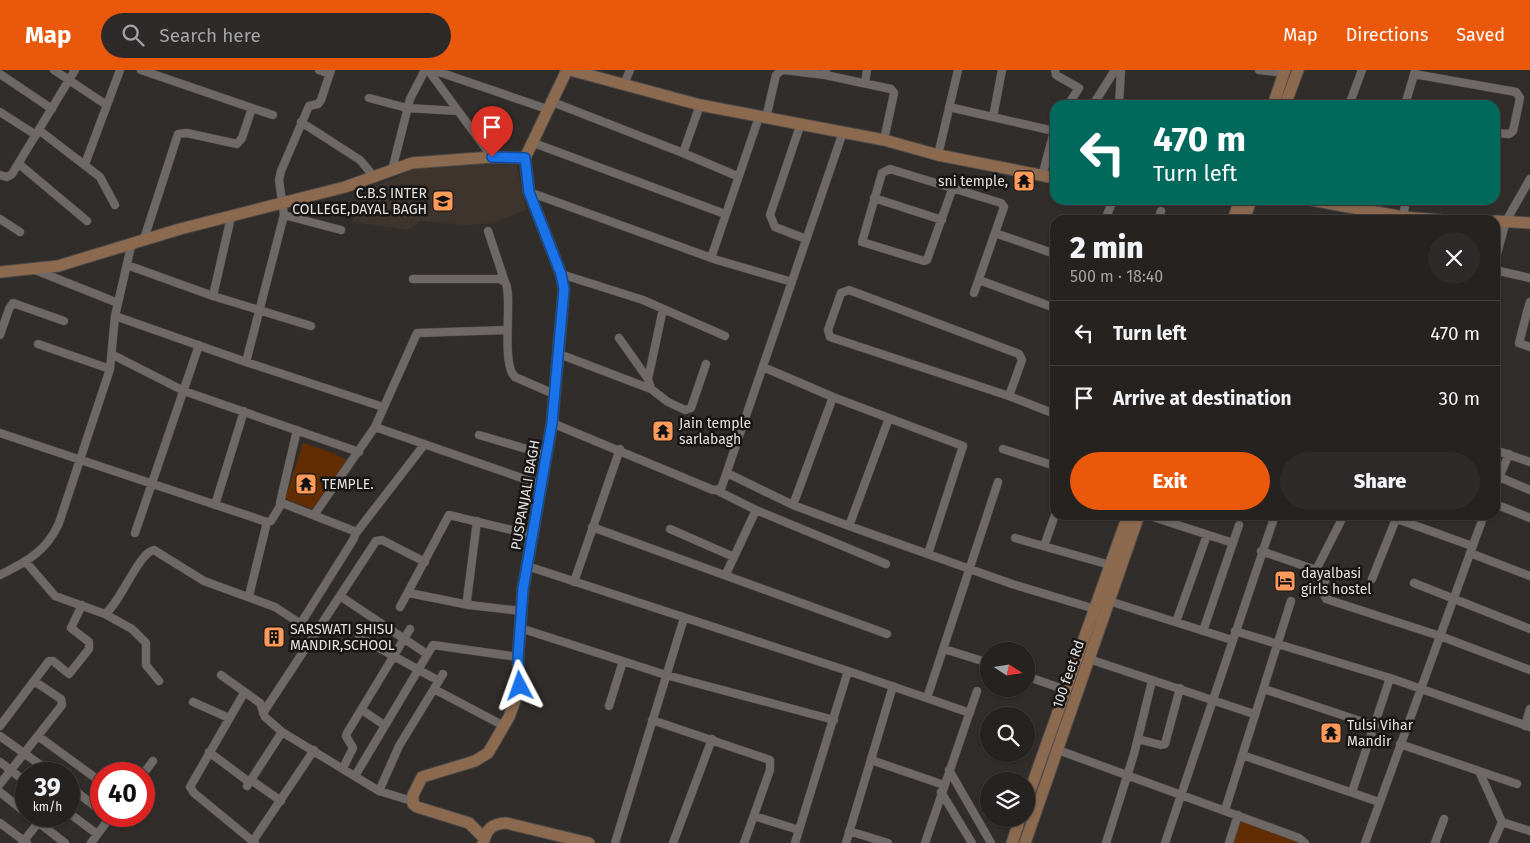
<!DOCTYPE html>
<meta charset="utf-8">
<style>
body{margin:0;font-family:"Fira Sans",sans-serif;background:#2d2a29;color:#f1f3f6;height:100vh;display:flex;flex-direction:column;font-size:19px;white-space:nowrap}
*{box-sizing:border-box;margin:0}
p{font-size:16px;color:#a3a4a5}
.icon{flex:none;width:28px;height:28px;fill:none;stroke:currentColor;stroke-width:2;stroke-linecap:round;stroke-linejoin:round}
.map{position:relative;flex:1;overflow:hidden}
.panel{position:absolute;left:1050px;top:145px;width:450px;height:305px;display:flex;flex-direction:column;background:#252220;border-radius:15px;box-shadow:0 1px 4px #0004,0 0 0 1px #423f3e}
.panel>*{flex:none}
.banner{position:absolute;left:1050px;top:30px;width:450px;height:105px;border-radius:15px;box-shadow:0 1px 4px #0004,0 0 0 1px #423f3e;background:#00695c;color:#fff;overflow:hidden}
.needle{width:32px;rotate:102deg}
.buttons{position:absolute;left:980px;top:572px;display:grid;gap:10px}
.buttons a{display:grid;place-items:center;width:55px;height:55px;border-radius:50%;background:#252220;box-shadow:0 1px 4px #0004,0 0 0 1px #423f3e;font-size:25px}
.speed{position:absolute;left:15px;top:692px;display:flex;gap:10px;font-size:25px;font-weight:700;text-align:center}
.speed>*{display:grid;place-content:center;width:65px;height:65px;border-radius:50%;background:#252220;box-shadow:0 1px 4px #0004,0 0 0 1px #423f3e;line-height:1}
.speed small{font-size:12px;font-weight:400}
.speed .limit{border:8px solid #d22;background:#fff;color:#111}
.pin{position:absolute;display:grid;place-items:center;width:42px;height:42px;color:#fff;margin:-51px -21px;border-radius:50% 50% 50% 0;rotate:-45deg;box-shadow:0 0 5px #0007}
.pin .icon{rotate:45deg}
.me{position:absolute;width:55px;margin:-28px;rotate:356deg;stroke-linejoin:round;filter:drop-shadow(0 0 4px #0008)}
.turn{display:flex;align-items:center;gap:18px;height:105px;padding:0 20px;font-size:22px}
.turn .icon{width:65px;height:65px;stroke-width:2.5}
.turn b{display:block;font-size:35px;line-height:42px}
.round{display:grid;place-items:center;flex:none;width:52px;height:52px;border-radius:26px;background:#2d2a29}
.headline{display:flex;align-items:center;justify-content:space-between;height:85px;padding:0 20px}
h1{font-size:30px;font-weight:800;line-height:38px}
.action{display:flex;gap:10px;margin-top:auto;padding:10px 20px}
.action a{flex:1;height:58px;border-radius:30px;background:#ea580c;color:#fff;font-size:20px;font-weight:800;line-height:58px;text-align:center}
.action a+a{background:#2d2a29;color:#f1f3f6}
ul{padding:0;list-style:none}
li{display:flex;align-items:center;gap:15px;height:65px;padding:0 20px;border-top:1px solid #423f3e}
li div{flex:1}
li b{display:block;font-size:19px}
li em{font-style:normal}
header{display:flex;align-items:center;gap:30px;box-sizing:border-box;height:70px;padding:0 25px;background:#ea580c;color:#fff}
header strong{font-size:24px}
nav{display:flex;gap:28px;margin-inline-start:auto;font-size:18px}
.search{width:350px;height:45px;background:#2d2a29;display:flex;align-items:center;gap:12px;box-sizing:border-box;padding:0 18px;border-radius:28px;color:#a3a4a5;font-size:19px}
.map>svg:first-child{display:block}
.built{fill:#3e342e}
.green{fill:#622d02}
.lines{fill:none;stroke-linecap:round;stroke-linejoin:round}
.street-casing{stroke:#4e4a48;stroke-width:9}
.secondary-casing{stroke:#4e4a48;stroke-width:13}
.street{stroke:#6e6966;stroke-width:8}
.secondary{stroke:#8c6a50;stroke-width:11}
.route-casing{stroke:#114b97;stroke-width:12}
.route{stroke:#1a73e8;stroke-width:9}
.labels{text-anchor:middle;stroke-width:5;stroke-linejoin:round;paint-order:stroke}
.poi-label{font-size:14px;fill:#e4e1df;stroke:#181615;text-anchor:start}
.street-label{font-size:14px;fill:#e4e1df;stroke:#181615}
</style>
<header>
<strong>Map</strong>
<div class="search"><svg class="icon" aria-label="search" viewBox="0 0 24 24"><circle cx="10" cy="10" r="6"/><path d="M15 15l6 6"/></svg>Search here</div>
<nav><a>Map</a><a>Directions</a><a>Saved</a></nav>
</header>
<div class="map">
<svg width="1530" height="773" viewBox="0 0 1530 773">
<rect width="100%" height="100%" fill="#312d2b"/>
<!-- built -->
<path class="built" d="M516,91L526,140L494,153L466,155L421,151L408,160L352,152L366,121L410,100L455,94Z"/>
<!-- green -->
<path class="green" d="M303,373L331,382L348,391L313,439L285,429Z
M1238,745L1304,773H1229Z"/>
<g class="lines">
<!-- street casing -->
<g class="street-casing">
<path id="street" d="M54,0L105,34
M141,0L252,38L242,68L237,74L187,63L178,64L144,169
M319,0L330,4
M428,0L492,87
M433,0L547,39
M784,0L825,5
M826,0L825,5L891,19L894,23L884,70
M1055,0L1056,5L1079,18L1068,35
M1259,0L1284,3
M0,4L52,39
M1414,4L1516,22L1520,28L1513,61L1509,64L1495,63
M865,13L867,0
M624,14L630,0
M369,28L407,38L458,41
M550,31L683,83L700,35
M1093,35L1115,0
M1119,35L1121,0
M1349,35L1362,0
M1405,35L1415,1
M949,37L1054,61
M252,38L273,45
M0,42L36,65
M993,47L1002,0
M766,48L776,5L782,0
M301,52L360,90L375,108
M801,53L770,145L775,157L806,169
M39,60L100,107L115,135
M531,72L725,144
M683,83L737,106
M938,85L958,0
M19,94L87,151
M85,94L120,0
M392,100L410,29L425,0
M0,105L7,107L12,104L75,0
M1042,106L1055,58
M953,117L927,190L924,191L862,172L882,103L890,99L1001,133L1004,137L974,223
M529,122L717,190L792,212
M874,128L942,150
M284,145L341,160
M1403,147L1406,130
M0,149L20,162
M1105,150L1113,130
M1158,150L1161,141
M488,161L505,212
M995,163L1055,184
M711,188L759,47
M1495,191L1506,151L1530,109
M127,195L213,226L311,256
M35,200L118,233
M1495,200L1530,208
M561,204L643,230L725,266
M413,209H500L505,212C513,224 502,282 512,303L515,307L554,324
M979,210L1055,238
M213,226L231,147
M1530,232L1527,242L1530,243
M1527,242L1519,273L1530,277
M115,246L246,292L284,145L279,110L281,101L309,36L318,34L321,30L331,0
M0,265L9,239L13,233L64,251
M619,268L648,309L651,319L668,332L685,340L691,338L706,294
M38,274L110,299
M559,284L651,319
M113,285L184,321L359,382
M246,292L383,337
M763,297L833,327L963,376L928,484
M648,309L663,239
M1009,326L1022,290L1019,284L849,220L841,223L828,260L830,267L1009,326L1055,344
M552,353L713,420L721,419L843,62
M375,357L542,415
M0,363L267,452L271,451L282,433L354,461L356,463L353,470L301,553
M479,365L547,385
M1003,379L1055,396
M1495,380L1530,392
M727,403L793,435L849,456L1012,514L1095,539
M1499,407L1530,420
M1495,417L1509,384
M718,421L756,440L886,494
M280,433L297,360
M1495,434L1530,448
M215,435L244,341
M793,435L833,327
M314,445L375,357L417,263L507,260
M1147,445L1233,473
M1386,445L1472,476
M477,451L467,530L469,535L521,541
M849,456L889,348
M592,457L887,564
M670,459L734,487
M135,463L199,275
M356,463L424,375
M1015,468L1110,495
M1044,476L1055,445
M1261,481L1316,500L1344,445
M1470,483L1530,506
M26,492L55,526L105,544C121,532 139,482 154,480L204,511L275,537L316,564
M527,496L848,601L970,643
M1316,500L1327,505L1322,520L1326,529L1440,566L1530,600
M726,504L756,440
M0,505C26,492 47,481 59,453L110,299L115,246L132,172
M1372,509L1396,449
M574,512L620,379
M1414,513L1530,559
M409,523L469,535
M249,526L267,452
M340,526L427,584
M1109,531L1232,570
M400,537L449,445L532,465
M105,544L132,559L146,573V595L159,611
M1176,552L1207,465
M520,558L666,605L834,650
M1203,561L1239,455
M1235,561L1390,608L1530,657
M359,567L439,611
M944,579L989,593
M1089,589L1254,644
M221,605L260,633L265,647L282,662L379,721L412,731
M1026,606L1066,620
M434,619L504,656
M1264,619L1375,656
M244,623L190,717L194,723L255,773
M927,628L998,412
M193,632L229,648
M609,636L623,591
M362,640L384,655
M263,643L376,471L382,470L425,492
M652,650L770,690V700L744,773
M0,656L49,591H53L69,604L89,579V572L71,558L82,535
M1525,656L1530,639
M0,666L53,704
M38,666L101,712
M1138,669L1161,675L1165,674L1180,618
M1400,674L1517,714
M1058,680L1299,768L1305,773
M209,682L249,712
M1242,685L1379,732
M871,690L944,715
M0,692L26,712
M343,698L353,678L346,666L347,663L410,559
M949,700L991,773
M1479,701L1502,752L1530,761
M143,704L153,691
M355,706L433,575L518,587
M251,710L281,731
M0,714L62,635L61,629L34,611
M69,716L101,741
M247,716L282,662
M379,721L399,676L443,604
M0,722L26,743
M941,722L972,773
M1352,722L1390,608
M1225,740L1291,531
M69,743L97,764
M30,746L65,773
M754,746L799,760
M0,753L27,773
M849,761L888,773
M253,771L314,680
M22,773L38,753
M91,773L111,746
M615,773L684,548
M673,773L712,669
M795,773L848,601
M846,773L893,616
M925,773L977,621
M1106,773L1134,684L1152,611
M1165,773L1275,445
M1229,773L1238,745
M1365,773L1484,445
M1435,773L1444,749
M1493,773L1502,752"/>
</g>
<!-- secondary casing -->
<g class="secondary-casing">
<path id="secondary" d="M570,0L700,35L884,70L938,85L1055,108
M1273,35L1285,0
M1285,35L1298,0
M1311,130L1403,147L1440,150
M1233,150L1240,130
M1244,150L1251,130
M1495,151L1530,153
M0,202L58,196L180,159L345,117L412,93L492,87L525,88
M1026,732L1128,445
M484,768L469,753L417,737L413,734V725L422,707L475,691L488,683L509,647L519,620L518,587L523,519L552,353L564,219L561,204L529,122L525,88L567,0
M483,773C487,759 491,754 506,753L589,773
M1012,773L1020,749
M1025,773L1139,445"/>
</g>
<!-- street -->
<use href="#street" class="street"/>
<!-- secondary -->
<use href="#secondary" class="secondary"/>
</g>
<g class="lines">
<!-- route casing -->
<g class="route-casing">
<path id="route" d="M492,87L525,88L529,122L561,204L564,219L552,353L523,519L518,587L520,616"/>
</g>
<!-- route -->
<use href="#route" class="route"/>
</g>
<!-- icons -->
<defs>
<g id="temple-square" transform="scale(1.125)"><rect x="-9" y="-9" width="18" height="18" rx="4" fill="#ff9b5a" stroke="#181615"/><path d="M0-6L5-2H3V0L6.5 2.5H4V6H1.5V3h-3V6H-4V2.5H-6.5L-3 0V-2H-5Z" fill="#111"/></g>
<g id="university-square" transform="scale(1.125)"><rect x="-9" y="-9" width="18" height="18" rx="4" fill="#ff9b5a" stroke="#181615"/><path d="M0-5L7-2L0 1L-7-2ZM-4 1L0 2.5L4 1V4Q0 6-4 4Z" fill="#111"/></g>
<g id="hotel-square" transform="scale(1.125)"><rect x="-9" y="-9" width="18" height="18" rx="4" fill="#ff9b5a" stroke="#181615"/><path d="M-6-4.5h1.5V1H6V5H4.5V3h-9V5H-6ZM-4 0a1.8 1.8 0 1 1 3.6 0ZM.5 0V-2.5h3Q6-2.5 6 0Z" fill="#111"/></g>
<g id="building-square" transform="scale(1.125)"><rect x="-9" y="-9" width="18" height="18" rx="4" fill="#ff9b5a" stroke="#181615"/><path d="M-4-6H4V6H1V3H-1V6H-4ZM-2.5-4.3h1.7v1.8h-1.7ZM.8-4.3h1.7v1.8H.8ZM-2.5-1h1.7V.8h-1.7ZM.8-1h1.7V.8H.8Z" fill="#111"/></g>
</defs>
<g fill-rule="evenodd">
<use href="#temple-square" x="1024" y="111"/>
<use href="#university-square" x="443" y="131"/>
<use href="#temple-square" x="663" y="361"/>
<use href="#temple-square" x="306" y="414"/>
<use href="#hotel-square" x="1285" y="511"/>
<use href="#building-square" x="274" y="567"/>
<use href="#temple-square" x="1331" y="663"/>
</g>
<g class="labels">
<!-- poi labels -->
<g class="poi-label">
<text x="1008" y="116" text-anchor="end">sni temple,</text>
<text x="427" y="128" text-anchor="end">C.B.S INTER<tspan x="427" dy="16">COLLEGE,DAYAL BAGH</tspan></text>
<text x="679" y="358">Jain temple<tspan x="679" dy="16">sarlabagh</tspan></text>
<text x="322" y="419">TEMPLE.</text>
<text x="1301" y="508">dayalbasi<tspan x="1301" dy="16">girls hostel</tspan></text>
<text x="290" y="564">SARSWATI SHISU<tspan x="290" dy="16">MANDIR,SCHOOL</tspan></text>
<text x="1347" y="660">Tulsi Vihar<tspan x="1347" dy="16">Mandir</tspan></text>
</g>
<!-- street labels -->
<g class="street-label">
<text transform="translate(525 425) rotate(-80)" y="5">PUSPANJALI BAGH</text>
<text transform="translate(1068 604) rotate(-71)" y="5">100 feet Rd</text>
</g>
</g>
</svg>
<div class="buttons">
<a><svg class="needle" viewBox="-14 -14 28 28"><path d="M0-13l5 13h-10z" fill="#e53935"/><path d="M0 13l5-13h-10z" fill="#a3a4a5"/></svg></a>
<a><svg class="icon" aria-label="search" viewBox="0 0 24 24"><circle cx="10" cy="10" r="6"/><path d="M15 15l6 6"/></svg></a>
<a><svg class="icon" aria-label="layers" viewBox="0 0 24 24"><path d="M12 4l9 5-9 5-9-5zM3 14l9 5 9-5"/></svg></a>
</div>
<div class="speed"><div>39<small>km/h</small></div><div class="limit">40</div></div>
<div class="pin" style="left:492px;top:87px;background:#d93025"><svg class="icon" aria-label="arrive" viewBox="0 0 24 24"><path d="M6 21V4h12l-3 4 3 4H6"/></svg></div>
<svg class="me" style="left:520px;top:616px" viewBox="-20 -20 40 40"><path d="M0-17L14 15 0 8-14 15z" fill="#1a73e8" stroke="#fff" stroke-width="4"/></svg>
<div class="banner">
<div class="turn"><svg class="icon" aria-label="left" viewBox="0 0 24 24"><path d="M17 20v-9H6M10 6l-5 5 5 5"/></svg><div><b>470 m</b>Turn left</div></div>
</div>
<section class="panel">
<div class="headline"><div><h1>2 min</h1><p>500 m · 18:40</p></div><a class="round"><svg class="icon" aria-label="close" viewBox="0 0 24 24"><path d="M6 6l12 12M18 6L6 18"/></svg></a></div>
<ul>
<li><svg class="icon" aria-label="left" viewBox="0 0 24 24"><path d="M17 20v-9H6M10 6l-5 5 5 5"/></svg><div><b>Turn left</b></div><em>470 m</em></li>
<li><svg class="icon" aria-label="arrive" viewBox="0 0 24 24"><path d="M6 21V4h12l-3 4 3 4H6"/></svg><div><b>Arrive at destination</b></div><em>30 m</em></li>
</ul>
<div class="action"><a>Exit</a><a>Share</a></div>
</section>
</div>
